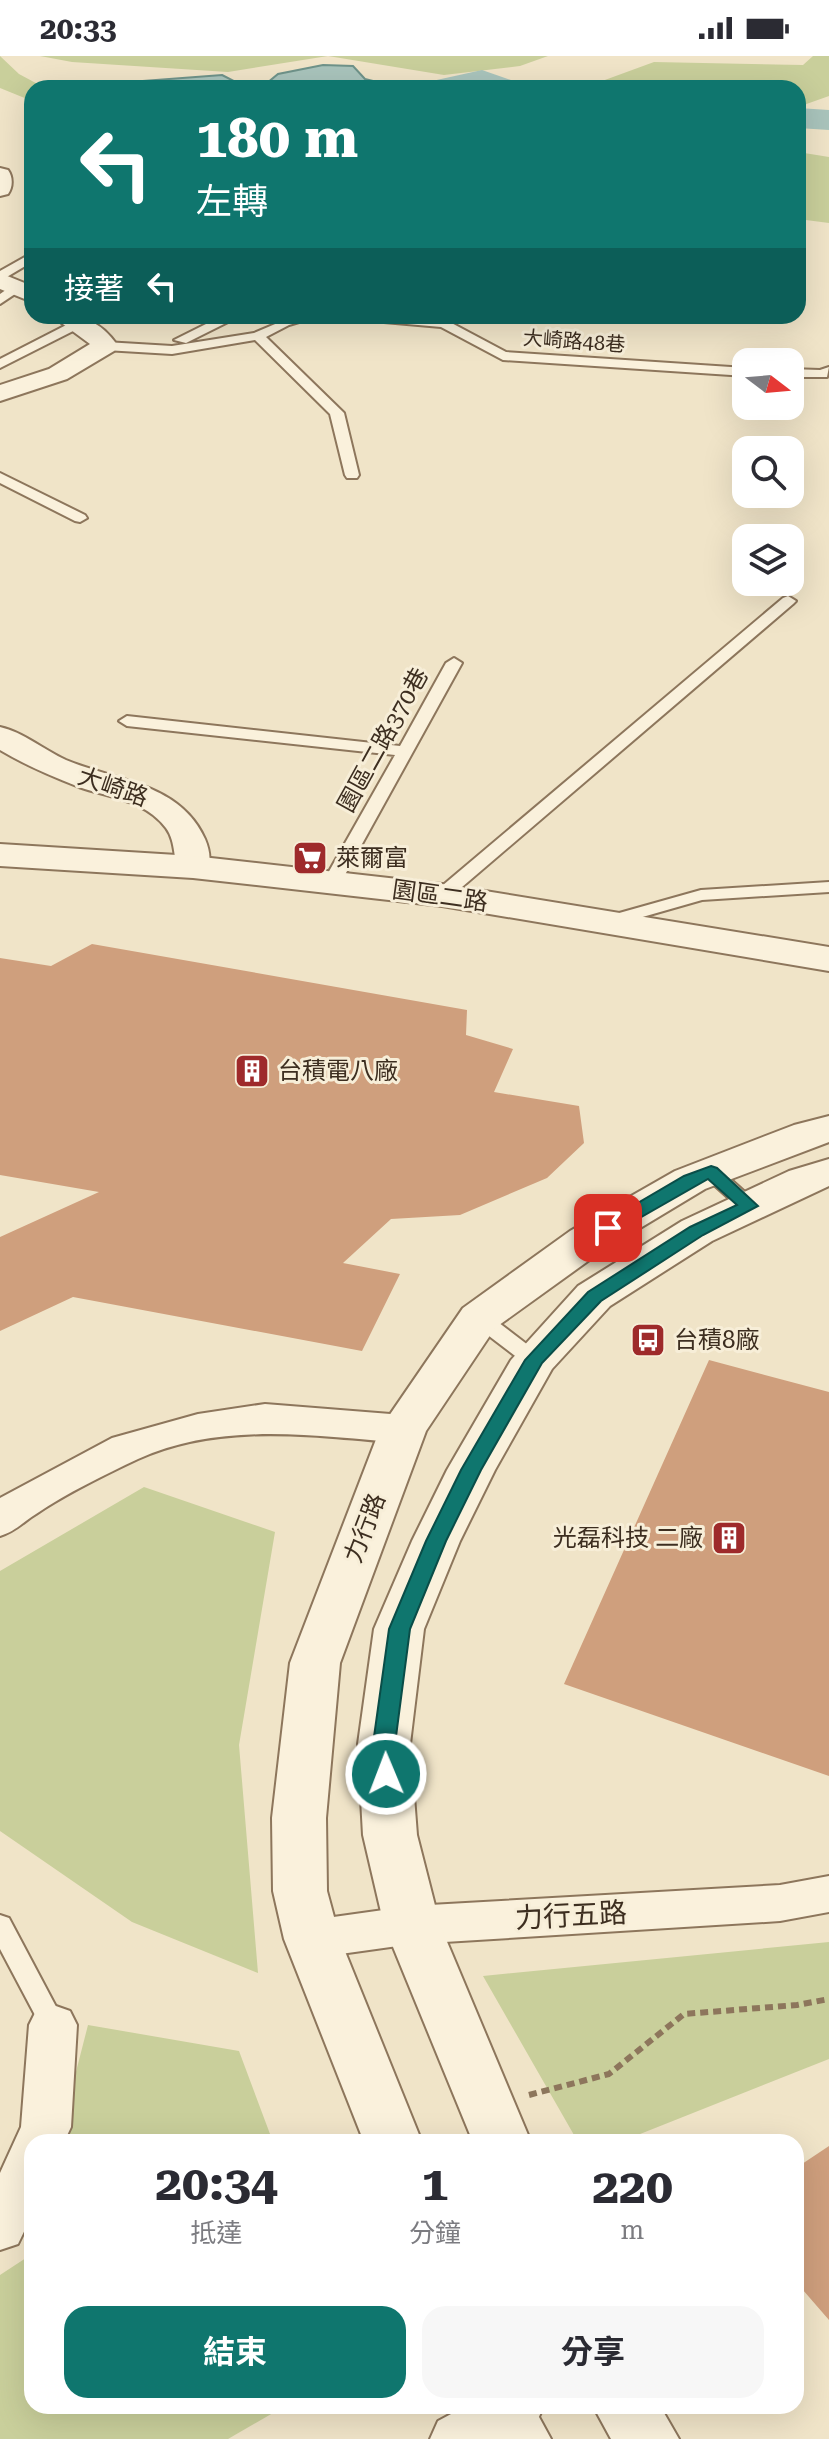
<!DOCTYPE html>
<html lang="zh-TW">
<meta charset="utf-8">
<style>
body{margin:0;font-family:"Roboto Serif","Noto Sans TC",serif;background:#f7f7f7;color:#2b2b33;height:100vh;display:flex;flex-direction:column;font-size:30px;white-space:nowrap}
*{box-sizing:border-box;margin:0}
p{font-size:26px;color:#7c7c81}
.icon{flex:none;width:44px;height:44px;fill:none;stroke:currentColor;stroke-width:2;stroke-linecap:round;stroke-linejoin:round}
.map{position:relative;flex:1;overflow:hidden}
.details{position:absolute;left:24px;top:2078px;width:780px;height:280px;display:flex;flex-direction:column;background:#fff;border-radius:24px;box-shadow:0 8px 32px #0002}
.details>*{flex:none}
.banner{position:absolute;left:24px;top:24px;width:782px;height:244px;border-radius:24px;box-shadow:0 8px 32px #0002;background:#0f766e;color:#fff;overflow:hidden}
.needle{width:52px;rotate:106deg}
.fabs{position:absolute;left:732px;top:292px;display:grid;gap:16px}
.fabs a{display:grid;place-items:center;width:72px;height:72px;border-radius:16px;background:#fff;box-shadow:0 8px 32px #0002;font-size:40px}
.pin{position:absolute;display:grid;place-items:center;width:68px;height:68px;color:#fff;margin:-34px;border-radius:16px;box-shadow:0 4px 12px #0006}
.me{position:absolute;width:88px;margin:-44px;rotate:359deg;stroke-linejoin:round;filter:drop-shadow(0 0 6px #0008)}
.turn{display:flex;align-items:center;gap:28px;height:168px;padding:0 40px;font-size:36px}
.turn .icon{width:104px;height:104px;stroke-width:2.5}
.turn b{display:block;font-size:56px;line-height:68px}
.then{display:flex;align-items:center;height:76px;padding:0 40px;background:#0003;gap:16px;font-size:30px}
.eta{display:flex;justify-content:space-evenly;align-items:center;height:136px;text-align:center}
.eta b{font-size:48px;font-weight:700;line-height:56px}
.button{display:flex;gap:16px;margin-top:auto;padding:16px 40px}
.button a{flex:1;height:92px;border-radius:24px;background:#0f766e;color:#fff;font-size:32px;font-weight:700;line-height:92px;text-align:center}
.button a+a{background:#f7f7f7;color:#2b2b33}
.status{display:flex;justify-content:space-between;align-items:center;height:56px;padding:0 40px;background:#fff;direction:ltr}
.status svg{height:22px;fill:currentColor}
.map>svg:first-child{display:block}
.green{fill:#c9cf9b}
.water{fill:#a9c4bc;stroke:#6f938a;stroke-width:2}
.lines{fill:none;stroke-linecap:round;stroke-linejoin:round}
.river{fill:#a9c4bc;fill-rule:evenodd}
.building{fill:#cf9f7d}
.service-casing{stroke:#8d765c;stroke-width:4}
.minor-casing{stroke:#8d765c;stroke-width:4}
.tertiary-casing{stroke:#8d765c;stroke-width:4}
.path{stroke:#8d765c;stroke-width:6;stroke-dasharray:8 5;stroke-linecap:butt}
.service{fill:#faf1dc;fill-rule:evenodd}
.minor{fill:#faf1dc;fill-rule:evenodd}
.tertiary{fill:#faf1dc;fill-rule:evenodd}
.route{fill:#0f766e;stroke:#0a4d48;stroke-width:2}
.labels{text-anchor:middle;stroke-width:6;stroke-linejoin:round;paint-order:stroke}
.far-street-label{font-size:20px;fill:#3d2e20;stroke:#f7eed8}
.street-label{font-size:24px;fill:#3d2e20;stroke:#f7eed8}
.poi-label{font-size:24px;fill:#3d2e20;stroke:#f7eed8;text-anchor:start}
.near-street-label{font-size:28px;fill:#3d2e20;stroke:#f7eed8}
</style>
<div class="status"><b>20:33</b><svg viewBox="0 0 49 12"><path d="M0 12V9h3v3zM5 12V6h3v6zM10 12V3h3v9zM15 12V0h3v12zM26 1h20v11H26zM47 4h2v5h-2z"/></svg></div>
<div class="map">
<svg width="829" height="2383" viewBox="0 0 829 2383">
<rect width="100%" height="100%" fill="#f0e4c8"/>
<!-- green -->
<path class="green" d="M0,0L19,18L45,32H32V45L0,32Z
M40,0H548L520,10L444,19L328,0L228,16L72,6Z
M813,0H829V40L798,51V32H583L654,6L803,9Z
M798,96L829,101V167L798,163Z
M144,1431L275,1476L239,1689L258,1917L132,1866L0,1775V1515Z
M829,1886V2003L620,2086H578L483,1920Z
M88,1969L239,1995L273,2086H58Z
M32,2188V2350H285L228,2383H0V2219L29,2200Z"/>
<!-- water -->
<path class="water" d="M323,9L353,10L365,23L389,29L462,28V32H261L278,18Z
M222,19L234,25V32H96L103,28Z"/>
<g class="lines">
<!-- river -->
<path class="river" d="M482,14L514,25L519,32H427L432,25Z
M798,52L829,54V74L798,72Z"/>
</g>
<!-- building -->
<path class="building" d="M92,888L467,954L466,979L513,993L494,1036L579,1050L584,1087L547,1122L460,1159L391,1163L343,1207L400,1218L362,1295L73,1241L0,1275V1181L99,1136L0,1119V902L51,910Z
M709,1304L829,1336V1720L564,1628Z
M829,2090V2264L796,2226V2112Z"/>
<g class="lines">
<!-- service casing -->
<g class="service-casing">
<path id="service" d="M32,197V206L0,225V215Z
M13,229L24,232L0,248V238Z
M222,260H240L186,287L174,284Z
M294,260H319L289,269L266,281L344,357L359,419L357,422H347L345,419L330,358L255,284L172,298L105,294L98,290L105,286L172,290L254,277Z
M354,260L444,263L506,296L746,312V320L503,304L441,271L361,264Z
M76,264L83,268L81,271L0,312V303Z
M829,311L827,321H790V313L820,314Z
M0,417L85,459L87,462L80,466L75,465L0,427Z
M788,540L796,545L793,548L448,843H436L433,839L436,835L783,542Z
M454,602L462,607L341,826L332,831L323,826L395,699L127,670L119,665L127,660L400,690L446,607Z
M829,826V836L702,844L611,870L602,865L605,861L701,834Z
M711,1110L718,1112L756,1146L759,1150L756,1154H742L704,1120L701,1116L704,1112Z
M479,1255L486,1257L541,1299L544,1304L541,1309H527L472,1267L469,1262L472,1257Z
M0,1859L9,1862L62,1962L66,1969L62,1976L53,1979L44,1976L0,1893Z"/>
</g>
<!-- minor casing -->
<g class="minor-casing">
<path id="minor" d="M0,112L8,114C13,121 13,131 8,138L0,140Z
M0,217L32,230V246L0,233Z
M52,260C83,260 99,263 118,290L114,295L67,323L0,345V329L49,313L90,288Z
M0,671C23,676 44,694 66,704C116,725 180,727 205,783C210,795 212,807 205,818L193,821L181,818C172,805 177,787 166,772C145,744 110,742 79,731C51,720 25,709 0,694Z
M265,1348L403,1359L417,1363L423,1373L417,1383L403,1387C316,1380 221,1365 138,1403C104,1419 67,1437 36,1458C23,1466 16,1475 0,1480V1442L112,1382L198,1358Z
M829,1820V1856L780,1865L412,1888L312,1902L295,1896L288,1883L295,1870L312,1864L412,1850L780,1829Z
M53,1949L70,1955L77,1969L71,2071L64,2086H32V2159L18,2188L0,2194V2117L21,2071L29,1969L36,1955Z
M466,2350H544L536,2367L508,2383H430L438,2365Z"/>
</g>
<!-- tertiary casing -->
<g class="tertiary-casing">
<path id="tertiary" d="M0,788L193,800L442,828L829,891V915L442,850L193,822L0,810Z
M829,1060V1086L705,1133L602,1195L495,1272L426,1375L340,1607L326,1762L327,1835L340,1883L422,2086H364L284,1883L273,1835L272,1762L290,1607L380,1373L463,1252L570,1175L675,1115L794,1069Z
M829,1103V1130L712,1185L610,1250L552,1313L495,1414L460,1485L424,1573L410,1688L417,1779L440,1869L531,2086H473L384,1869L363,1779L358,1688L374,1573L412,1485L447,1414L511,1304L578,1230L682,1165L789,1115Z
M467,2350H533L551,2383H484Z
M593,2350H660L679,2383H611Z"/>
</g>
<!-- path -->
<path class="path" d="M529,2039L609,2018L684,1958L797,1949L829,1943"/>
<!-- service -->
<use href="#service" class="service"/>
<!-- minor -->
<use href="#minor" class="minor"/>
<!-- tertiary -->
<use href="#tertiary" class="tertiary"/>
</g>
<!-- route -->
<path class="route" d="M711,1110L717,1112L758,1150L703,1179L601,1245L542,1307L481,1414L446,1485L410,1573L395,1688L397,1718L394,1724H379L373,1688L389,1573L426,1485L461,1414L525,1304L588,1236L690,1171L737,1149L708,1123L615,1176H602L599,1172L602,1168L684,1120Z"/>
<!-- icons -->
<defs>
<g id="supermarket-square" transform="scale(1.8)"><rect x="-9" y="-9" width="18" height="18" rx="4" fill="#9e2a2b" stroke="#f7eed8"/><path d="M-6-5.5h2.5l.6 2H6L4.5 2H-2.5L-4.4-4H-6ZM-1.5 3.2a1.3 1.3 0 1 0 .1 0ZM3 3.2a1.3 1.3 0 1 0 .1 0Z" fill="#fff"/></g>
<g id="building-square" transform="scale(1.8)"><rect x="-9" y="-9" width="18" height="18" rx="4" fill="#9e2a2b" stroke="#f7eed8"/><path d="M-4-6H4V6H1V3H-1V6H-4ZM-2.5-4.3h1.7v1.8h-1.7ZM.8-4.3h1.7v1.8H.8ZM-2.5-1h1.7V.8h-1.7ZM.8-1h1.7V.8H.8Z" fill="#fff"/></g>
<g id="bus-square" transform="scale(1.8)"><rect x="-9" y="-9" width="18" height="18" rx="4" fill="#9e2a2b" stroke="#f7eed8"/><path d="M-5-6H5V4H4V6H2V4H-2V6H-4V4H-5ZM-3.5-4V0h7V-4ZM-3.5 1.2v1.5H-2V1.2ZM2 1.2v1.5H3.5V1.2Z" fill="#fff"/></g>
</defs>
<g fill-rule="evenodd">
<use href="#supermarket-square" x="310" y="802"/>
<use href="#building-square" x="252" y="1015"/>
<use href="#bus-square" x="648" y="1284"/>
<use href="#building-square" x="729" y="1482"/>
</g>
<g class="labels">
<!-- far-street labels -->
<g class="far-street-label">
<text transform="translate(574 285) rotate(4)" y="7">大崎路48巷</text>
</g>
<!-- street labels -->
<g class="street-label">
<text transform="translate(383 684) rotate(-61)" y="8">園區二路370巷</text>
<text transform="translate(113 731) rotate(19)" y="8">大崎路</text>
<text transform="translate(440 840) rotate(8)" y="8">園區二路</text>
<text transform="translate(365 1472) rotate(-69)" y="8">力行路</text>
</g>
<!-- poi labels -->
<g class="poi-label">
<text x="336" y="810">萊爾富</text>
<text x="278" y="1023">台積電八廠</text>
<text x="674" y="1292">台積8廠</text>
<text x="703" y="1490" text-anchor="end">光磊科技 二廠</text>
</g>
<!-- near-street labels -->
<g class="near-street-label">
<text transform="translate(571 1859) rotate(-3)" y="10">力行五路</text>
</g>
</g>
</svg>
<div class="fabs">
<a><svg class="needle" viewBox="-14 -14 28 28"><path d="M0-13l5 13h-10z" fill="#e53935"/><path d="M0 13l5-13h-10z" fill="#7c7c81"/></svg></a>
<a><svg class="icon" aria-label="search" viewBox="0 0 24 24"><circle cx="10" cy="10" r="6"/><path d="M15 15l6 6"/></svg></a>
<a><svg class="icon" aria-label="layers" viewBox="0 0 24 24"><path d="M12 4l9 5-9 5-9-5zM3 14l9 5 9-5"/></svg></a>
</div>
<div class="pin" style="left:608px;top:1172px;background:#d93025"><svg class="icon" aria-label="arrive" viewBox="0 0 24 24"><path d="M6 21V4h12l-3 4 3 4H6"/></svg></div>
<svg class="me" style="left:386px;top:1718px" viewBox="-20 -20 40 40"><circle r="17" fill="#0f766e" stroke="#fff" stroke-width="3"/><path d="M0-11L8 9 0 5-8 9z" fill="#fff"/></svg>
<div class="banner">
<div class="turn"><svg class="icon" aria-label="left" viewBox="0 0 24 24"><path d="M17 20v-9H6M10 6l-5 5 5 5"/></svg><div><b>180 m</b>左轉</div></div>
<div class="then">接著<svg class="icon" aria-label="left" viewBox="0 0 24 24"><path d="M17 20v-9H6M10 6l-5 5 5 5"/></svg></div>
</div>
<section class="details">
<div class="eta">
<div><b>20:34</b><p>抵達</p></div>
<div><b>1</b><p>分鐘</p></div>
<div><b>220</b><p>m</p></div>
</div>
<div class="button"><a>結束</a><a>分享</a></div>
</section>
</div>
